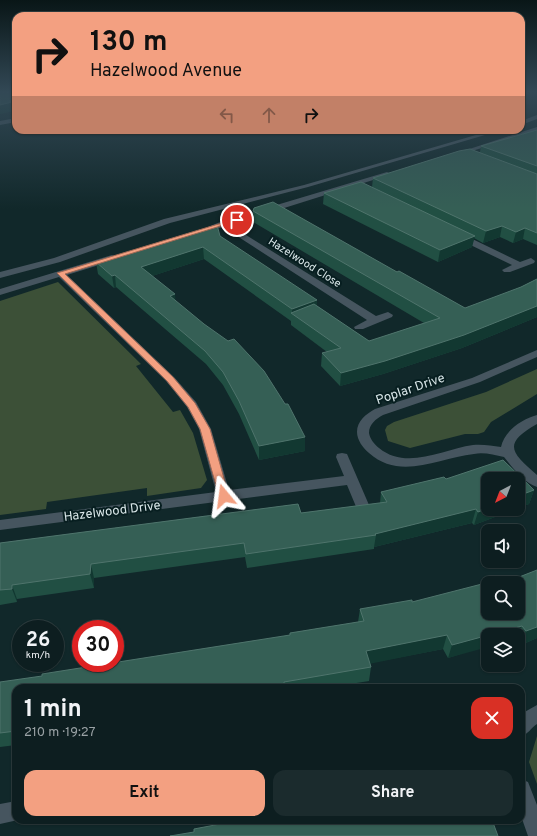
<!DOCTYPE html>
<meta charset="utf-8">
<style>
body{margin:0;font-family:Overpass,sans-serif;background:#1b2b2d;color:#f1f3f6;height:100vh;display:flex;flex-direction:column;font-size:15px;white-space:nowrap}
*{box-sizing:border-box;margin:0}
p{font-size:13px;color:#9aa2a5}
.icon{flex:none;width:22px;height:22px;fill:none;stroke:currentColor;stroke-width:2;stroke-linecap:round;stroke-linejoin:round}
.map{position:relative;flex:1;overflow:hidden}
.details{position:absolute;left:12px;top:684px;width:513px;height:140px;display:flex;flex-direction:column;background:#0d1e20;border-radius:12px;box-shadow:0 1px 3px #0004,0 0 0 1px #2d3c3e}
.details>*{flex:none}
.top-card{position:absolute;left:12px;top:12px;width:513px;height:122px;border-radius:12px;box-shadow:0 1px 3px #0004,0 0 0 1px #2d3c3e;background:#f3a081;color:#111;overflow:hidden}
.needle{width:26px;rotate:222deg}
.controls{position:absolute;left:481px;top:472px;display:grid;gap:8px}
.controls a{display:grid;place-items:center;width:44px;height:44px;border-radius:8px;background:#0d1e20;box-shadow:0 1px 3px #0004,0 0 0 1px #2d3c3e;font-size:20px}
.speed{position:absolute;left:12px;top:620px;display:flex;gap:8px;font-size:20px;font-weight:700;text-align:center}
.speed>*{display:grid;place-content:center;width:52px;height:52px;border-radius:50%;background:#0d1e20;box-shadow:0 1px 3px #0004,0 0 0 1px #2d3c3e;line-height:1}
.speed small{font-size:10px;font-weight:400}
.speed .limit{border:6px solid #d22;background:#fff;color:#111}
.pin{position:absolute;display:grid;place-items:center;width:34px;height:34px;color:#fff;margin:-17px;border:2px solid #fff;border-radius:50%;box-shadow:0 1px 4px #0007}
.me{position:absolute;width:44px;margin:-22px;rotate:344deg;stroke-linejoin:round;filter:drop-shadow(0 0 3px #0008)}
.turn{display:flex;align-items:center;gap:14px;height:84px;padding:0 12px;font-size:18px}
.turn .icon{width:52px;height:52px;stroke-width:2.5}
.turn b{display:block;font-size:28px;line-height:34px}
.lanes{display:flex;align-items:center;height:38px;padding:0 12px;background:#0003;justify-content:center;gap:20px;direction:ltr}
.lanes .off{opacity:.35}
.round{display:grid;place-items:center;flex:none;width:42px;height:42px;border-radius:12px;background:#1b2b2d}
.summary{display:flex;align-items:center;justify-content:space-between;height:68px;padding:0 12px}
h1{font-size:24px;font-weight:700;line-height:30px}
.button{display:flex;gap:8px;margin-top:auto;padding:8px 12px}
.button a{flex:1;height:46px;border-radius:12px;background:#f3a081;color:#111;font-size:16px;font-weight:700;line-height:46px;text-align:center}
.button a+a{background:#1b2b2d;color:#f1f3f6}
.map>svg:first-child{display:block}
.green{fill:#3c5037}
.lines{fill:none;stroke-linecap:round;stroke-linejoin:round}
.service{fill:#46555f;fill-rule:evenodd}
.minor{fill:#46555f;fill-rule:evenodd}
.wall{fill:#214f43}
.shaded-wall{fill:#123831}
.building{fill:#355f55;stroke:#4f746c}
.route{fill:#f3a081;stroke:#9e6854}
.labels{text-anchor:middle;stroke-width:4;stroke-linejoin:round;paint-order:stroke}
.far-street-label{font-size:11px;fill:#dbe8ea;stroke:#071e20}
.street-label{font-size:13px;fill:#dbe8ea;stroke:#071e20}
</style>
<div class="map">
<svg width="537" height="836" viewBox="0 0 537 836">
<rect width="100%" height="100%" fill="#11282a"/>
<!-- green -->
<path class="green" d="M58,282L141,364L136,366L173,412L180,410L193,433L207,480L201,488L147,496V488L47,502L46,509L0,515V301Z
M537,369V394L491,422L484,432L478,434H465L410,448L388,441L385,430L387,426L394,422L486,392Z
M537,736V784L529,762Z"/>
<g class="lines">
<!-- service -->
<path class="service" d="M537,115V119L521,125V121Z
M493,130H502L308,187L170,223L60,262L0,278V272L54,258L164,219L304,185Z"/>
<!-- minor -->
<path class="minor" d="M16,118V122L0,125V121Z
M537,127V131L459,155L454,154Z
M387,172L391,174L389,175L230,225L376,316L388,312L393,315L392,317L363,329H355L354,327L367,320L223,227L202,233L198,231L220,222Z
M456,234H462L520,262L531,258L535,261L534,263L510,272H504L502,270L512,265L456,238L455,236Z
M112,255L116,258L115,260L67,275L174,377L196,402L211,429L229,490L344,476L336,457L337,454L342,453L347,454L369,505L367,509L362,510L357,509L347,485L0,530V520L216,492L199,429L187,407L166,381L59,277L0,295V289Z
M537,350V357L480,382L383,415C376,419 369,424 369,433C370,439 374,444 379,448C407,471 443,449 473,445C483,444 492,446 501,447C504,431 522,419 537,415V424C502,444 511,452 537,475V487C524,483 512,467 504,457C494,455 484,452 474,454C439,458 400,481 369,453C363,448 357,440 357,432C357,421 366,414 375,409L472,378Z
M537,705V724C531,728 528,734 521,737V714Z
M521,779L528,782L537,805V836H528L521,816Z
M16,801V820H18L0,824V804Z"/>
</g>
<!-- wall -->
<path class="wall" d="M537,130V245L523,239L513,243L500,237L483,243L474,238L472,247L438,262L323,204L324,193L372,187L373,178L480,152L481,146Z
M253,211L397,272L465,308L521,287L537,279V317L462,348L383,374L340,386L321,366L322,353L327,352L291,325V321L204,259L152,276L175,300L305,451L259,460L239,414L223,385L206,364L116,287L114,288L98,274L96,262L220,236L317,306L369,341L424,323L253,222Z
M503,460L534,490L529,504L518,508V479H488V509H516L474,525L472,523L374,547V549L247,568L245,557L94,578V588L17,599V602L0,605V543L298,504L301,513L380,503L381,492L444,477L446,479Z
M537,570V638L521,645L518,641V635L448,658L443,649L370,663L371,667L369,681L325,688H16V745L0,747V682L42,676L290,635V633L358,622L360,609L412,602L486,590Z"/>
<!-- shaded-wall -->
<path class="shaded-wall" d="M16,99V108L13,109L14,111L0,114V105L9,101Z
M502,226L500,237L483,243L486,231Z
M525,228L523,239L513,243L516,232Z
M475,236L472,247L438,262L440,250Z
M203,247L204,259L143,279L141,267Z
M115,275L116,287L114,288L112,276Z
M175,294L176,306L170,296Z
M317,300V312L292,314V309Z
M537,306V317L462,348L383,374L340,386L341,373Z
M305,437V451L259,460V446Z
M534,490L529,504L518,508V496Z
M488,508V509H516L474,525L478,512Z
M476,509L472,523L374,547L376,535L375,534Z
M91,564L94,578V588L90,574Z
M12,585L17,599V602L12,589Z
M522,626L518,635H488V647L448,658L452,645Z
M537,627V638L521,645L526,631Z
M447,635L443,649L364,665L366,651Z"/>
<!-- building -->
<path class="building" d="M0,92H16V99L9,101L12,102L0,105Z
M537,130V166L481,146Z
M470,149L537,174V233L525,228L516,232L502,226L486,231L373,178L459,151Z
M361,182L475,236L440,250L324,193Z
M273,202L397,272L399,271L465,308L521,287L537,279V306L464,335L385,361L341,373L322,353L341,348L291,313L314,304L369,341L440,318L253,211L254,208Z
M217,225L220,236L317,300L292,309L203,247L141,267L175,294L170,296L204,324L228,341L234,339L264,371L285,404H288L305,437L259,446L239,401L223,372L205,351L115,275L112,276L96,262Z
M503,460L534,490L518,496V479H488V508L478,512L476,509L375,534L376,535L246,554L244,543L91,564L90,574L12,585V589L0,590V543L298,504L301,513L387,502L381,492L444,477L446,479Z
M537,570V627L526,631L522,626L452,645L447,635L366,651L371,667L284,682V684L260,688H16V731L0,733V682L42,676V674L290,635V633L364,621L360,609L412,600V602L482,584L486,590L488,589V613H518V583H504Z
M241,820H492L498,836H170L194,832V829Z"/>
<!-- sky -->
<linearGradient id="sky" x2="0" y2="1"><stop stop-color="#091617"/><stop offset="0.44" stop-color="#324855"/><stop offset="1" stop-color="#324855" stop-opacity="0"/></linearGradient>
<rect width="537" height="209" fill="url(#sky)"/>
<!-- route -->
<path class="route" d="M235,219L240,220L65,274L173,377L195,403L210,429L229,496L228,498H221L219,496L200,429L188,407L167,381L57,273Z"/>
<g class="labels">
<!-- far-street labels -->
<g class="far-street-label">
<text transform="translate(305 262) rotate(32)" y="4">Hazelwood Close</text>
</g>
<!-- street labels -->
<g class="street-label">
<text transform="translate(410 388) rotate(-19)" y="5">Poplar Drive</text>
<text transform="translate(112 510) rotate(-7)" y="5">Hazelwood Drive</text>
</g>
</g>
</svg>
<div class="controls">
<a><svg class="needle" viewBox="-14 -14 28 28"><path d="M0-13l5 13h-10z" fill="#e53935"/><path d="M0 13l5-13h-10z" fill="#9aa2a5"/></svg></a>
<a><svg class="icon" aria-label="sound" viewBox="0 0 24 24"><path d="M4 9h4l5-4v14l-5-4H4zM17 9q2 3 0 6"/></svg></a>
<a><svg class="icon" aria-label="search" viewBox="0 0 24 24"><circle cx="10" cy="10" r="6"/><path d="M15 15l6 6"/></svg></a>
<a><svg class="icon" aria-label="layers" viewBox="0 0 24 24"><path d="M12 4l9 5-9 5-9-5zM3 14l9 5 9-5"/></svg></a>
</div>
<div class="speed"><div>26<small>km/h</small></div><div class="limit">30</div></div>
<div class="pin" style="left:237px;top:220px;background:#d93025"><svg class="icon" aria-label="arrive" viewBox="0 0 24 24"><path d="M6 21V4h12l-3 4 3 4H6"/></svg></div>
<svg class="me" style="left:224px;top:496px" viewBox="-20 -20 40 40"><path d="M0-17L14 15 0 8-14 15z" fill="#f3a081" stroke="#fff" stroke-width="4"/></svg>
<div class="top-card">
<div class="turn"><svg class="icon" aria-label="right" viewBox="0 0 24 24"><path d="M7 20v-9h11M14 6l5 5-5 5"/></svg><div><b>130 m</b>Hazelwood Avenue</div></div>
<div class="lanes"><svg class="icon off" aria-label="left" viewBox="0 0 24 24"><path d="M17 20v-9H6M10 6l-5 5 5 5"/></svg><svg class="icon off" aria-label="ahead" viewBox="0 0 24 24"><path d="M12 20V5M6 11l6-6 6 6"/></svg><svg class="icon" aria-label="right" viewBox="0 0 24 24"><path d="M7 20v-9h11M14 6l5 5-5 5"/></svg></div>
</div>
<section class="details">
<div class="summary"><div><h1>1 min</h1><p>210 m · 19:27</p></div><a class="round" style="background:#d93025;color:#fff"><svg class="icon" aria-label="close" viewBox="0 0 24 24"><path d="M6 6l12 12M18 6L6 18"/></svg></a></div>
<div class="button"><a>Exit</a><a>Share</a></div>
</section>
</div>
